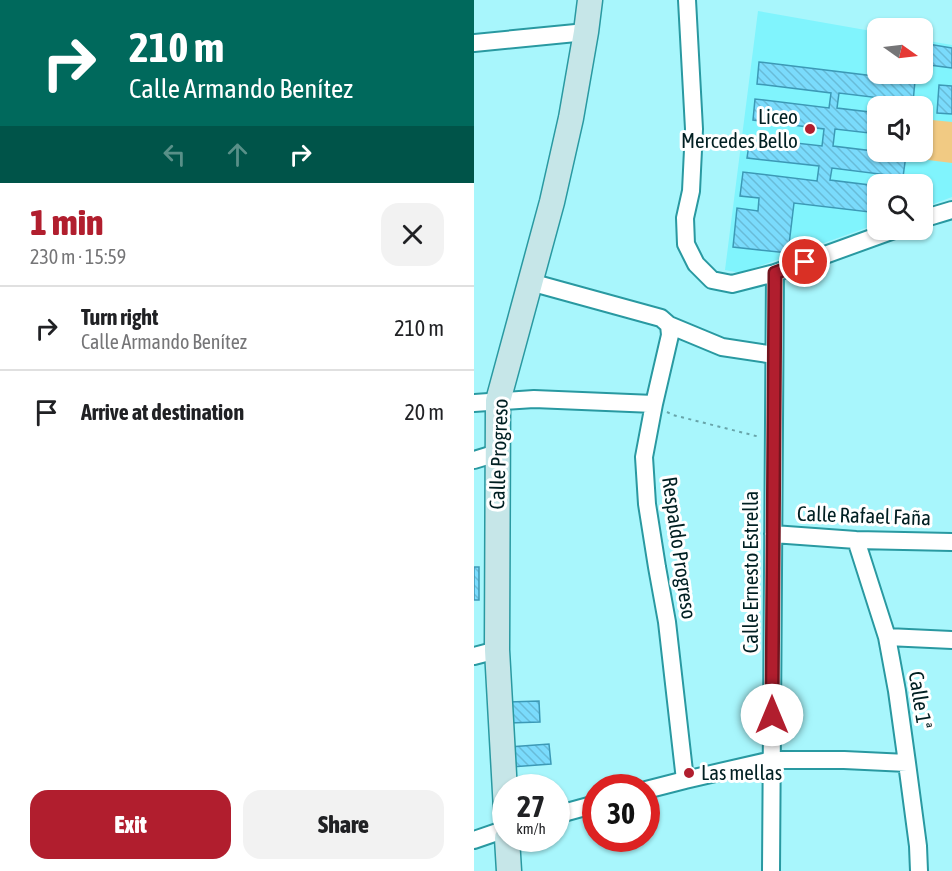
<!DOCTYPE html>
<meta charset="utf-8">
<style>
body{margin:0;font-family:"Asap Condensed",sans-serif;background:#f2f2f2;color:#202124;height:100vh;display:flex;flex-direction:column;font-size:22px;white-space:nowrap}
*{box-sizing:border-box;margin:0}
p{font-size:20px;color:#757577}
.icon{flex:none;width:33px;height:33px;fill:none;stroke:currentColor;stroke-width:2;stroke-linecap:round;stroke-linejoin:round}
.map{position:relative;flex:1;overflow:hidden}
.details{display:flex;flex-direction:column;background:#fff;width:474px}
.details>*{flex:none}
.banner{background:#00695c;color:#fff;overflow:hidden}
.needle{width:39px;rotate:104deg}
.buttons{position:absolute;left:393px;top:18px;display:grid;gap:12px}
.buttons a{display:grid;place-items:center;width:66px;height:66px;border-radius:12px;background:#fff;box-shadow:0 2px 4px #0004;font-size:30px}
.speed{position:absolute;left:18px;top:774px;display:flex;gap:12px;font-size:30px;font-weight:700;text-align:center}
.speed>*{display:grid;place-content:center;width:78px;height:78px;border-radius:50%;background:#fff;box-shadow:0 2px 4px #0004;line-height:1}
.speed small{font-size:15px;font-weight:400}
.speed .limit{border:9px solid #d22;background:#fff;color:#111}
.pin{position:absolute;display:grid;place-items:center;width:51px;height:51px;color:#fff;margin:-26px;border:3px solid #fff;border-radius:50%;box-shadow:0 2px 6px #0007}
.me{position:absolute;width:66px;margin:-33px;rotate:0deg;stroke-linejoin:round;filter:drop-shadow(0 0 4px #0008)}
.turn{display:flex;align-items:center;gap:21px;height:126px;padding:0 30px;font-size:27px}
.turn .icon{width:78px;height:78px;stroke-width:2.5}
.turn b{display:block;font-size:42px;line-height:51px}
.lanes{display:flex;align-items:center;height:57px;padding:0 30px;background:#0003;justify-content:center;gap:30px;direction:ltr}
.lanes .off{opacity:.35}
.round{display:grid;place-items:center;flex:none;width:63px;height:63px;border-radius:18px;background:#f2f2f2}
.headline{display:flex;align-items:center;justify-content:space-between;height:102px;padding:0 30px}
h1{font-size:36px;font-weight:800;line-height:45px;color:#b11e2e}
.action{display:flex;gap:12px;margin-top:auto;padding:12px 30px}
.action a{flex:1;height:69px;border-radius:18px;background:#b11e2e;color:#fff;font-size:24px;font-weight:800;line-height:69px;text-align:center}
.action a+a{background:#f2f2f2;color:#202124}
ul{padding:0;list-style:none}
li{display:flex;align-items:center;gap:18px;height:84px;padding:0 30px;border-top:2px solid #e0e0e0}
li div{flex:1}
li b{display:block;font-size:22px}
li em{font-style:normal}
main{display:flex;flex:1;min-height:0}
.map>svg:first-child{display:block}
.built{fill:#80f4fd;fill-rule:evenodd}
.pitch{fill:#f1ca83}
.building{fill:url(#building-back-hatch);stroke:#3c99b6;stroke-width:1.5}
.lines{fill:none;stroke-linecap:round;stroke-linejoin:round}
.street-casing{stroke:#2999a1;stroke-width:20}
.secondary-casing{stroke:#2999a1;stroke-width:27}
.path{stroke:#68a4a9;stroke-width:2;stroke-dasharray:3 4.5;stroke-linecap:butt}
.street{stroke:#fff;stroke-width:16}
.secondary{stroke:#c6e6e8;stroke-width:24}
.route-casing{stroke:#73141e;stroke-width:15}
.route{stroke:#b11e2e;stroke-width:10}
.poi-dot{fill:#b11e2e;stroke:#fff;stroke-width:2}
.labels{text-anchor:middle;stroke-width:6;stroke-linejoin:round;paint-order:stroke}
.poi-label{font-size:21px;fill:#001f22;stroke:#fff;text-anchor:end}
.street-label{font-size:21px;fill:#001f22;stroke:#fff}
</style>
<main>
<section class="details">
<div class="banner">
<div class="turn"><svg class="icon" aria-label="right" viewBox="0 0 24 24"><path d="M7 20v-9h11M14 6l5 5-5 5"/></svg><div><b>210 m</b>Calle Armando Benítez</div></div>
<div class="lanes"><svg class="icon off" aria-label="left" viewBox="0 0 24 24"><path d="M17 20v-9H6M10 6l-5 5 5 5"/></svg><svg class="icon off" aria-label="ahead" viewBox="0 0 24 24"><path d="M12 20V5M6 11l6-6 6 6"/></svg><svg class="icon" aria-label="right" viewBox="0 0 24 24"><path d="M7 20v-9h11M14 6l5 5-5 5"/></svg></div>
</div>
<div class="headline"><div><h1>1 min</h1><p>230 m · 15:59</p></div><a class="round"><svg class="icon" aria-label="close" viewBox="0 0 24 24"><path d="M6 6l12 12M18 6L6 18"/></svg></a></div>
<ul>
<li><svg class="icon" aria-label="right" viewBox="0 0 24 24"><path d="M7 20v-9h11M14 6l5 5-5 5"/></svg><div><b>Turn right</b><p>Calle Armando Benítez</p></div><em>210 m</em></li>
<li><svg class="icon" aria-label="arrive" viewBox="0 0 24 24"><path d="M6 21V4h12l-3 4 3 4H6"/></svg><div><b>Arrive at destination</b></div><em>20 m</em></li>
</ul>
<div class="action"><a>Exit</a><a>Share</a></div>
</section>
<div class="map">
<svg width="478" height="871" viewBox="0 0 478 871">
<defs>
<pattern id="building-back-hatch" width="6" height="6" patternUnits="userSpaceOnUse" patternTransform="scale(1.5)"><rect width="6" height="6" fill="#7adbfc"/><path d="M-1 5l2 2M0 0l6 6M5-1l2 2" fill="none" stroke="#68bcd8"/></pattern>
</defs>
<rect width="100%" height="100%" fill="#a8f6fc"/>
<!-- built -->
<path class="built" d="M284,11L403,32L404,74H448L449,40L478,45V197L449,208L448,184H404L403,224L266,273L251,270ZM404,106H448V152H404Z"/>
<!-- pitch -->
<path class="pitch" d="M458,120L478,122V163L454,160Z"/>
<!-- building -->
<path class="building" d="M448,43L478,48V68L448,64Z
M285,62L441,81L439,102L365,93L363,108L404,113V134L361,129L359,146L432,155L429,177L358,168L356,180L404,186V213L320,203L314,253L259,247L263,208L284,211L285,198L266,196L269,172L343,181L345,166L273,158L276,138L348,146L350,129L279,120L281,99L355,108L357,93L283,84Z
M465,85L478,86V114L463,113Z
M0,567H5V600H0Z
M65,701L66,722L32,723L31,702Z
M75,744L77,764L37,767L35,747Z"/>
<g class="lines">
<!-- street casing -->
<g class="street-casing">
<path id="street" d="M213,0L220,129L217,191L211,218L212,244L222,264L238,280L258,284L301,273L420,230
M0,43L112,32
M448,219L478,210
M56,282L187,318L195,325L248,347L300,355
M195,325L196,335L180,404L170,457L173,504L183,567L193,622L211,780
M0,403L60,399L180,404
M0,460L23,453
M299,534L382,540L478,542
M382,540L413,637L423,691L433,763L444,846L445,871
M413,637L478,640
M0,656L23,650
M172,790L211,780L298,760H370L433,763
M82,815L122,804
M0,840L32,829
M297,871L301,273"/>
</g>
<!-- secondary casing -->
<g class="secondary-casing">
<path id="secondary" d="M32,810L23,650L24,401L78,202L97,118L112,32L116,0
M33,838L35,871"/>
</g>
<!-- path -->
<path class="path" d="M193,412L199,415L286,437"/>
<!-- street -->
<use href="#street" class="street"/>
<!-- secondary -->
<use href="#secondary" class="secondary"/>
</g>
<g class="lines">
<!-- route casing -->
<g class="route-casing">
<path id="route" d="M298,715L301,273L331,262"/>
</g>
<!-- route -->
<use href="#route" class="route"/>
</g>
<!-- markers -->
<g class="poi-dot">
<circle cx="336" cy="129" r="6"/>
<circle cx="215" cy="773" r="6"/>
</g>
<g class="labels">
<!-- poi labels -->
<g class="poi-label">
<text x="324" y="124">Liceo<tspan x="324" dy="24">Mercedes Bello</tspan></text>
<text x="227" y="780" text-anchor="start">Las mellas</text>
</g>
<!-- street labels -->
<g class="street-label">
<text transform="translate(25 454) rotate(-88)" y="7">Calle Progreso</text>
<text transform="translate(390 516) rotate(2)" y="7">Calle Rafael Faña</text>
<text transform="translate(205 548) rotate(82)" y="7">Respaldo Progreso</text>
<text transform="translate(277 572) rotate(-90)" y="7">Calle Ernesto Estrella</text>
<text transform="translate(446 700) rotate(81)" y="7">Calle 1ª</text>
</g>
</g>
</svg>
<div class="buttons">
<a><svg class="needle" viewBox="-14 -14 28 28"><path d="M0-13l5 13h-10z" fill="#e53935"/><path d="M0 13l5-13h-10z" fill="#757577"/></svg></a>
<a><svg class="icon" aria-label="sound" viewBox="0 0 24 24"><path d="M4 9h4l5-4v14l-5-4H4zM17 9q2 3 0 6"/></svg></a>
<a><svg class="icon" aria-label="search" viewBox="0 0 24 24"><circle cx="10" cy="10" r="6"/><path d="M15 15l6 6"/></svg></a>
</div>
<div class="speed"><div>27<small>km/h</small></div><div class="limit">30</div></div>
<div class="pin" style="left:331px;top:262px;background:#d93025"><svg class="icon" aria-label="arrive" viewBox="0 0 24 24"><path d="M6 21V4h12l-3 4 3 4H6"/></svg></div>
<svg class="me" style="left:298px;top:715px" viewBox="-20 -20 40 40"><circle r="19" fill="#fff"/><path d="M0-13L10 11 0 6-10 11z" fill="#b11e2e"/></svg>
</div>
</main>
